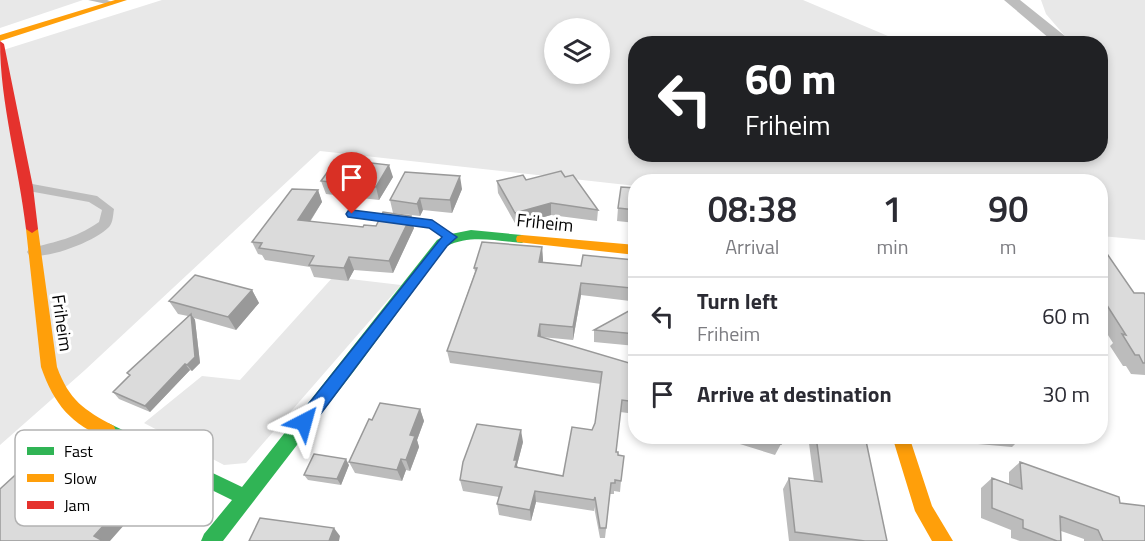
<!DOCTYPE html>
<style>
body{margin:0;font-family:"Titillium Web",sans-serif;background:#f7f7f7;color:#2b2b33;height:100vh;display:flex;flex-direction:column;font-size:22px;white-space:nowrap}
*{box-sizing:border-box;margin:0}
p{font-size:20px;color:#7c7c81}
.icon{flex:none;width:33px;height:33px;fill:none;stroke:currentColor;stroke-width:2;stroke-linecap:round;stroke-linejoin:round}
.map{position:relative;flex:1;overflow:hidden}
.sheet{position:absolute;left:628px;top:174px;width:480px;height:270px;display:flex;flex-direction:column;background:#fff;border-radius:24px;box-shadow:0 3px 9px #0003}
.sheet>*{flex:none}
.banner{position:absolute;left:628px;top:36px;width:480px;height:126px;border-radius:24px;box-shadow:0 3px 9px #0003;background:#202124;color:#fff;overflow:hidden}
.tools{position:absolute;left:544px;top:18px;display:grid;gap:12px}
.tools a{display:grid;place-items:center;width:66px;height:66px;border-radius:50%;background:#fff;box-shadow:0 3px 9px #0003;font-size:30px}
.pin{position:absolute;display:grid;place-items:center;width:51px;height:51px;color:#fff;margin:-62px -26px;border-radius:50% 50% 50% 0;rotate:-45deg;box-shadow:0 0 6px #0007}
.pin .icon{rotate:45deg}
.me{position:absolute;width:66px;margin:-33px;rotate:39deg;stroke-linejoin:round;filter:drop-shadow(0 0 4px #0008)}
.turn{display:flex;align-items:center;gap:21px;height:126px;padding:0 18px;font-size:27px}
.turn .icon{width:78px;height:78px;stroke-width:2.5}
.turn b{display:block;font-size:42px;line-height:51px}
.eta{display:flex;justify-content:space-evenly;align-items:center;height:102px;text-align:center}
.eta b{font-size:36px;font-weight:600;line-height:42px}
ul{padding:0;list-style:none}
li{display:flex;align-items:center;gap:18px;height:78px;padding:0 18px;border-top:2px solid #e1e1e2}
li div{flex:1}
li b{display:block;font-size:22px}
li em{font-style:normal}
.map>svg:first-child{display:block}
.green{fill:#e8e8e8;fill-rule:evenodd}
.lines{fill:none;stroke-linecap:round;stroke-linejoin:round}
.lane{fill:#bdbdbd;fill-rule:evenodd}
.street{fill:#bdbdbd;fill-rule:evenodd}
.fast{fill:#30b455;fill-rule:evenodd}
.slow{fill:#ff9f0a;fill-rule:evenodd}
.jam{fill:#e5322d;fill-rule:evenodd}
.wall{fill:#bcbcbc}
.shaded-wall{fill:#999}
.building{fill:#dbdbdb;stroke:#999;stroke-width:1.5}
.route{fill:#1a73e8;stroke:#114b97;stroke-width:1.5}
.labels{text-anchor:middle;stroke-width:6;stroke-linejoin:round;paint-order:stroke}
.street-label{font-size:18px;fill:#000;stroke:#fff}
.key{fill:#fff;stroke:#b2b2b2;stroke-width:1.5}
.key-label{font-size:16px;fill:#000}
</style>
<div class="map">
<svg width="1145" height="541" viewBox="0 0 1145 541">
<rect width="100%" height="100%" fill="#fff"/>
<!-- green -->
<path class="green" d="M0,0H83L0,28Z
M162,0H803L895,39L889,44H636V154H1101V44L1071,43L1046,14L1041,0H1145V240L1101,236V182H636V186L320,151L85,370L0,445V51ZM555,28H600V74H555Z
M333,277L401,285L246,463L224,465L144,423L202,376L240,380Z"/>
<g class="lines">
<!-- lane -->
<path class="lane" d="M88,0H107L115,3L111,5Z
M27,183L97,196L114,209C113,215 113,223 109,227C96,241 47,260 29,255L27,252L29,249C59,240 72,240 99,222L102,210L89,202L23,190L21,187Z
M352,210L432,220L457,237L451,241L429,228L348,217L346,214L348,211Z"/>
<!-- street -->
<path class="street" d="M1004,0H1020L1075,44H1056Z"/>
<!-- fast -->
<path class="fast" d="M471,230L522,235L528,239L522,243C497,241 470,234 447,246L354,371L223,541H201L204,534L232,500L102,436L100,431L102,426L108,423L242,487L437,240L446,235Z"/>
<!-- slow -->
<path class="slow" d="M115,0H127L0,41V35Z
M32,225L38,229L57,367C69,400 84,410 114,426L116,431L114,436L108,439C71,425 54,404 41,367L26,229Z
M522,235L636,245V255L517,242L516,239L517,236Z
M892,436H909L932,506L953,541H932L915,511Z"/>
<!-- jam -->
<path class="jam" d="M0,41L4,44L33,187L38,229L32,233L26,229C19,167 0,104 0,41Z"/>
</g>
<!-- wall -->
<path class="wall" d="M393,177L379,200L326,194L321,181Z
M565,177L598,210L597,221L551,215L516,225L498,193L497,181Z
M636,188V223L617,221L618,208Z
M462,189L452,213L423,210L420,216L393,213L390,200Z
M318,190L322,202L310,222L363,227L414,228L393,273L354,270L348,281L314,277L310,267L265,260L262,255L258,254L252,242Z
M1101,245L1134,293L1145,295V375L1131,374L1126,366H1123L1110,346L1113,343L1101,324Z
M542,247L543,262L581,266L634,260L630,301L581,295L573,340L541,337L636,365V414L620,412L616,452L618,455L621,481L620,492L614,491V494H610L605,538H600L594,507V511L536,502L531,521L499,515L497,504L499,497L463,491L460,480L523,442L517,465L518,468L563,476L592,430L595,423L601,384L450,363L447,351L475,272L474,268Z
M252,290L259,303L236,330L194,318L195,320L200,363L192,371L190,370L150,412L119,399L113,392L130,376L127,373L188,316L178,314L169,301Z
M636,307V346L594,342V330Z
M420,409L424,421L417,440L419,447L410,471L406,470L402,481L355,473L349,462L372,420Z
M714,436H782L781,444L775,455Z
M808,436H865L887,541H789L783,489L789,478L814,481Z
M943,436H1023L1012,447L944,441Z
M1020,462L1120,503L1145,541H1084V539L1061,531V541H1020L1011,538V530L981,518V488L992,478L1009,484V472Z
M349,465L341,485L308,480L304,475Z"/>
<!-- shaded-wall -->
<path class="shaded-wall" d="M389,165L393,177L379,200L376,187Z
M460,176L462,189L452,213L450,200Z
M318,190L322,202L303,232L298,220Z
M420,198L423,210L420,216L417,204Z
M551,203V215L516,225L515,213Z
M411,216L414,228L393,273L389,261Z
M542,247L543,260L540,275L539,262Z
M349,257L354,270L348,281L344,268Z
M581,283V295L573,340V327Z
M252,290L259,303L236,330L228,317Z
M191,314L195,320L200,363L192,371L187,365Z
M540,324L541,337L538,336Z
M185,364L190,370L150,412L145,406Z
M420,409L424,421L417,440L419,447L410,471L406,460L410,435Z
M521,430L523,442L517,465L518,471L516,479L514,460Z
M346,459L349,465L341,485L337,479Z
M401,459L406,470L402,481L397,470Z
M83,463L95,473L72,496L59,487Z
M535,491L536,502L531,521L530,510Z
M113,515L125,524L110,541H100L94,536Z
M334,528L340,536L339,541H329Z"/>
<!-- building -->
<path class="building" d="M337,159L389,165L376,187L321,181Z
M561,171L565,177L573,175L598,210L551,203L515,213L497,181L523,175L526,180Z
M405,172L460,176L450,200L420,198L417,204L390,200Z
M621,187L636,188V210L618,208Z
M292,189L318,190L298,220L363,227L364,225L376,226L383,212L411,216L389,261L349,257L344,268L309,265L314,256L259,248L262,243L252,242Z
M482,242L542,247L539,262L581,266L583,255L634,260L631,288L581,283L573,327L540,324L538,336L636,365V402L622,400L616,452H618V455L624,456L621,481L615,480V483H611L606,528H600L595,497L594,500L535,491L530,510L497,504L502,487L460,480L463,462L477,424L521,430L514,460H517L515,467L563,476L572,427L592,430L595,423L602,372L447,351L477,268H474Z
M1101,245L1134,293H1144L1145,295V363H1143L1139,355H1135L1122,334L1126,335L1101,296Z
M195,275L252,290L228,317L169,301Z
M636,307V334L594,330Z
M191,314L195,357L187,365L185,364L145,406L113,392L130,375L127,373Z
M380,403L420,409L410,435L415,436L406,460L401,459L397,470L349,462L369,419L372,420Z
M757,436H782L781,444Z
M816,436H865L887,541H865L795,532L789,478L822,482Z
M48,445L83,463L59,487L113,515L94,536L103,541H0V489Z
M314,454L346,459L337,479L304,475Z
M1020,462L1119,497L1120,503L1145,506V541H1103L1098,530L1060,516L1061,541H1057L1023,528V520L992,508V478L1022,489Z
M260,518L334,528L329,541H249Z"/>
<!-- route -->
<path class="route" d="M352,210L432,220L457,237L447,246L310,428L304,430L298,428L295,422L298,417L442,237L429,228L348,217L346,214L348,211Z"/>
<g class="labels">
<!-- street labels -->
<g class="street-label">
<text transform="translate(545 223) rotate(6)" y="6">Friheim</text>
<text transform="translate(62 323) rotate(82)" y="6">Friheim</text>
</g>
</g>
<!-- legend -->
<rect x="15" y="430" width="198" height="96" rx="9" class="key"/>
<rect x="27" y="447" width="27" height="8" fill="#30b455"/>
<rect x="27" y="474" width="27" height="8" fill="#ff9f0a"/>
<rect x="27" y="501" width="27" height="8" fill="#e5322d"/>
<g class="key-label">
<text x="64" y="457">Fast</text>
<text x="64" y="484">Slow</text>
<text x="64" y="511">Jam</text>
</g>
</svg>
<div class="tools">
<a><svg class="icon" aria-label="layers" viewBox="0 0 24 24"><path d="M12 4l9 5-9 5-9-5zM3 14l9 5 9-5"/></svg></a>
</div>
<div class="pin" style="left:352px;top:214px;background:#d93025"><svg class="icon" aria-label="arrive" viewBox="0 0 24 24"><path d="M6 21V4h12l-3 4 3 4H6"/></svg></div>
<svg class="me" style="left:304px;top:422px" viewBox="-20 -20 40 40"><path d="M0-17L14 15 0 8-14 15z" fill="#1a73e8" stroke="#fff" stroke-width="4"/></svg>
<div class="banner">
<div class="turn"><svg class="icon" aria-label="left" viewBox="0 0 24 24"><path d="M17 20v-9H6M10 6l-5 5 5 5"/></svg><div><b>60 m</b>Friheim</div></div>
</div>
<section class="sheet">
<div class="eta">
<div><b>08:38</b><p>Arrival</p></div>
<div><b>1</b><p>min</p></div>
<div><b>90</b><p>m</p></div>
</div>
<ul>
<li><svg class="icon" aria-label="left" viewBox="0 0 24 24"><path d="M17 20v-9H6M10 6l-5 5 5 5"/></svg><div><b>Turn left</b><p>Friheim</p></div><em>60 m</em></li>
<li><svg class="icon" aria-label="arrive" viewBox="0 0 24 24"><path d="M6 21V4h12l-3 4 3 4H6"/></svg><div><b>Arrive at destination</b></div><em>30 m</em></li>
</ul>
</section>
</div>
